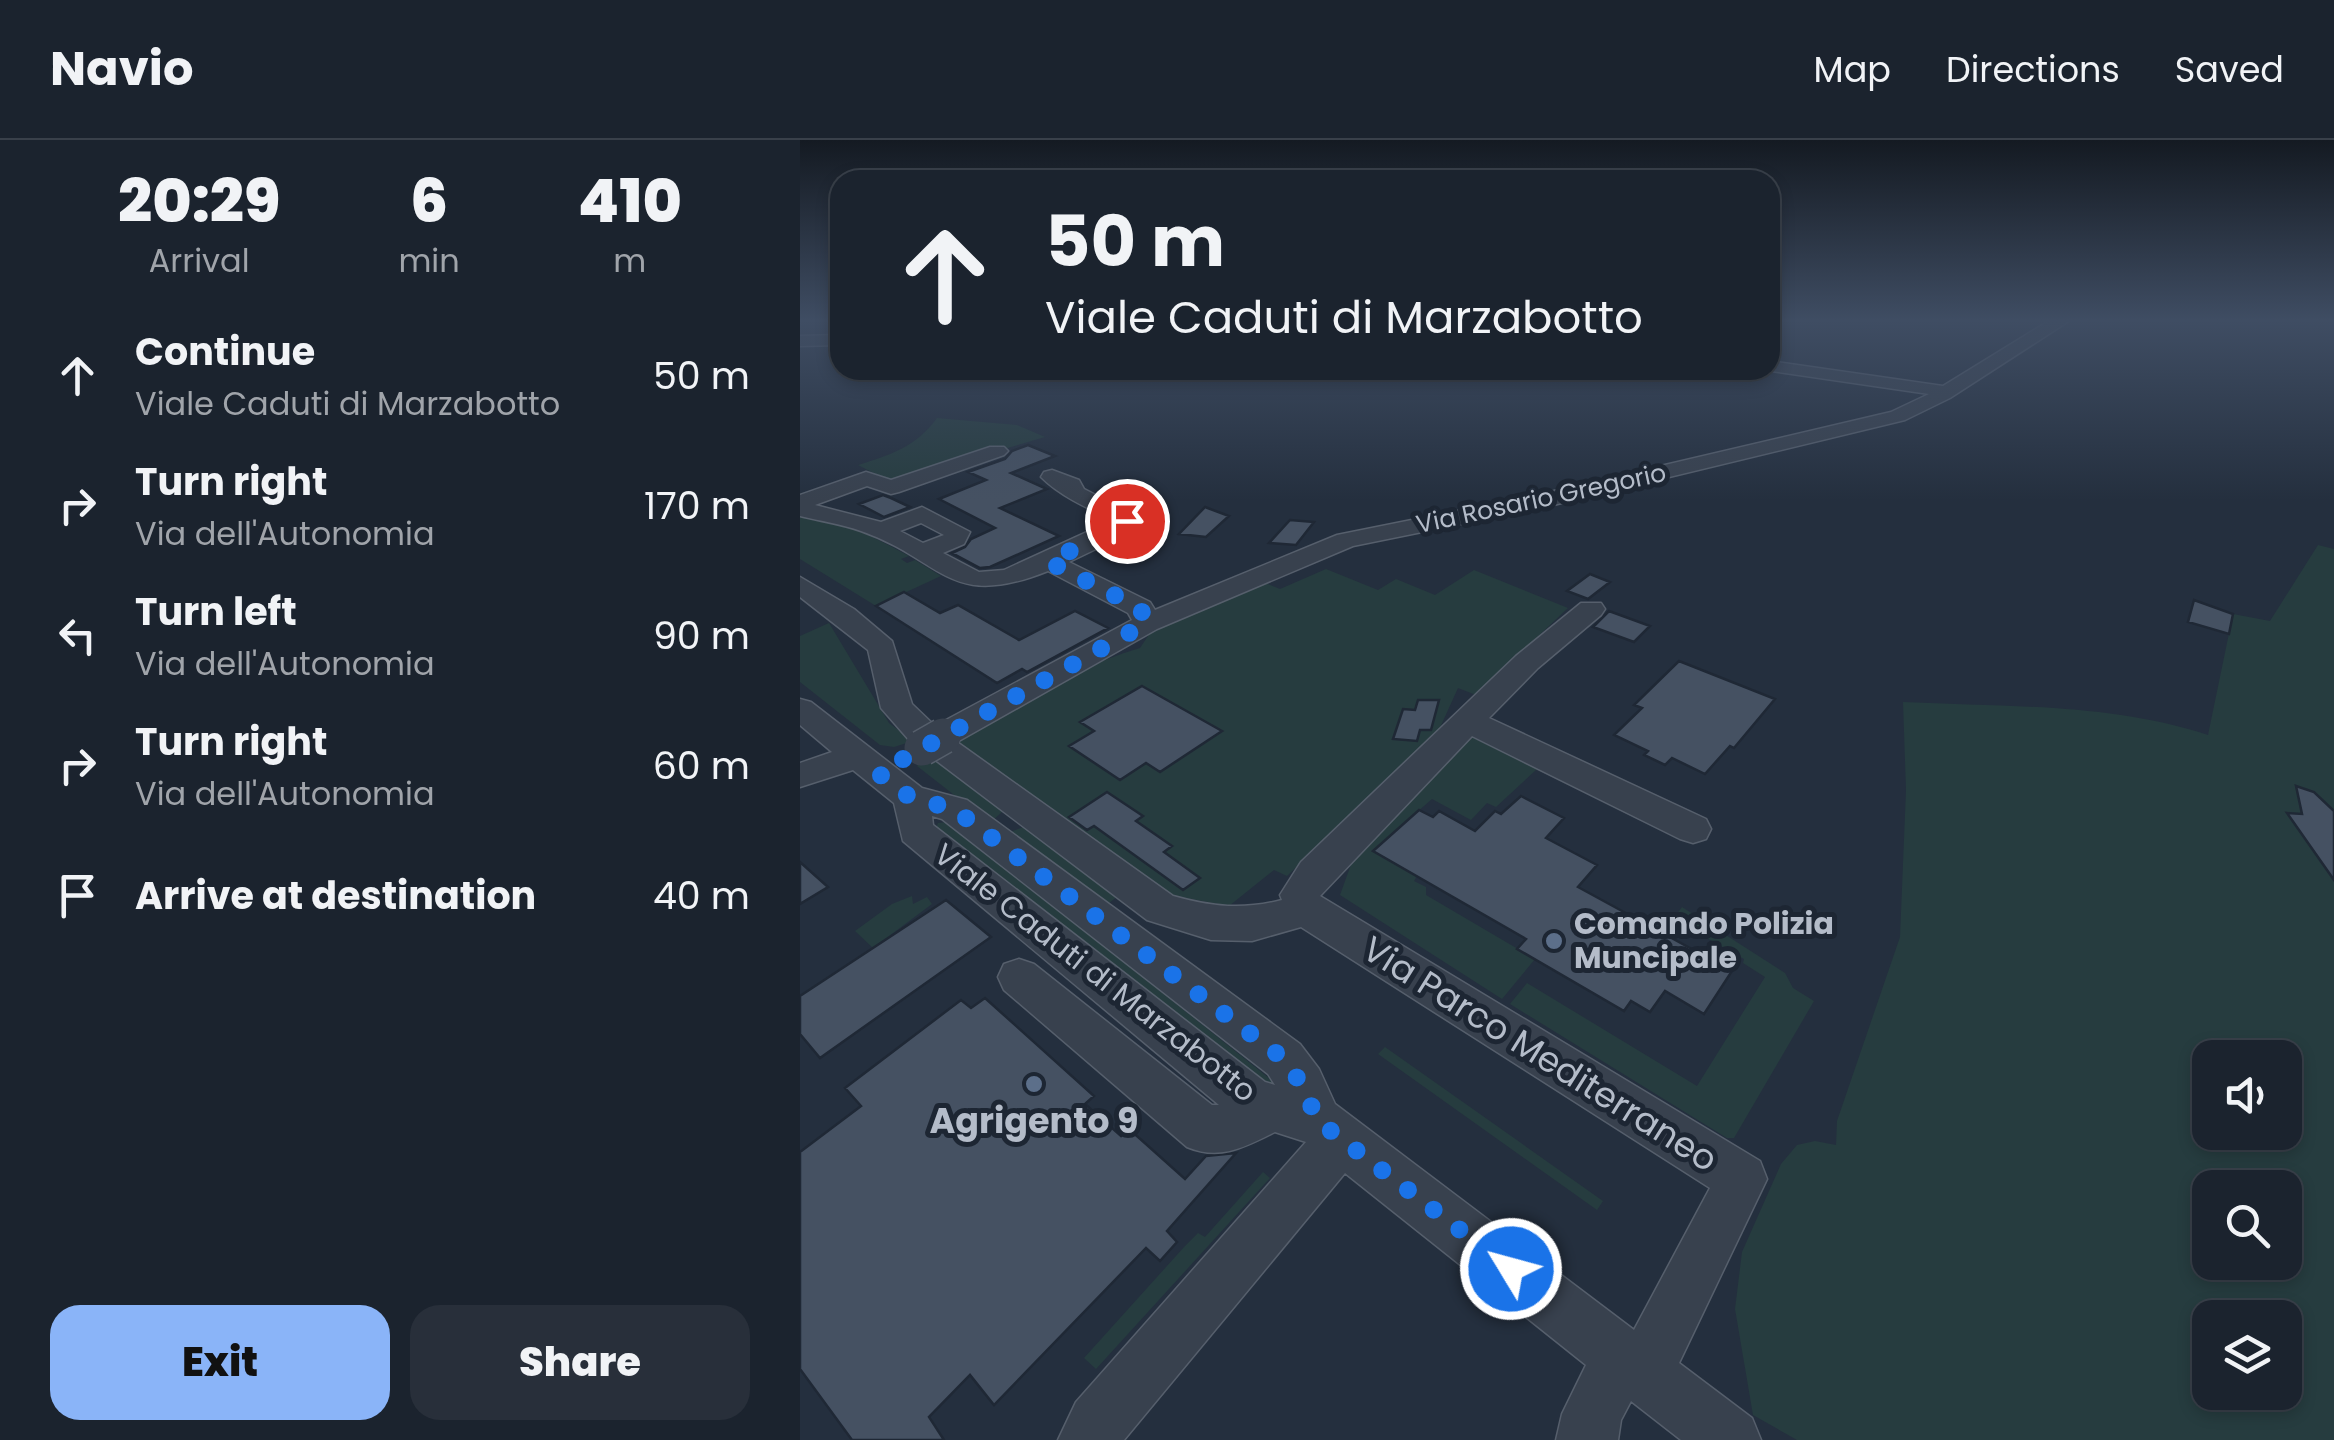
<!DOCTYPE html>
<style>
body{margin:0;font-family:Poppins,sans-serif;background:#282f3a;color:#f1f3f6;height:100vh;display:flex;flex-direction:column;font-size:38px;white-space:nowrap}
*{box-sizing:border-box;margin:0}
p{font-size:32px;color:#a0a4aa}
.icon{flex:none;width:55px;height:55px;fill:none;stroke:currentColor;stroke-width:2;stroke-linecap:round;stroke-linejoin:round}
.map{position:relative;flex:1;overflow:hidden}
.details{display:flex;flex-direction:column;background:#1b232e;width:800px}
.details>*{flex:none}
.banner{position:absolute;left:30px;top:30px;width:950px;height:210px;border-radius:30px;box-shadow:0 5px 15px #0003,0 0 0 2px #39404a;background:#1b232e;color:#f1f3f6;overflow:hidden}
.buttons{position:absolute;left:1392px;top:900px;display:grid;gap:20px}
.buttons a{display:grid;place-items:center;width:110px;height:110px;border-radius:20px;background:#1b232e;box-shadow:0 5px 15px #0003,0 0 0 2px #39404a;font-size:50px}
.pin{position:absolute;display:grid;place-items:center;width:85px;height:85px;color:#fff;margin:-42px;border:5px solid #fff;border-radius:50%;box-shadow:0 2px 10px #0007}
.me{position:absolute;width:110px;margin:-55px;rotate:307deg;stroke-linejoin:round;filter:drop-shadow(0 0 8px #0008)}
.turn{display:flex;align-items:center;gap:35px;height:210px;padding:0 50px;font-size:45px}
.turn .icon{width:130px;height:130px;stroke-width:2.5}
.turn b{display:block;font-size:70px;line-height:85px}
.eta{display:flex;justify-content:space-evenly;align-items:center;height:170px;text-align:center}
.eta b{font-size:60px;font-weight:800;line-height:70px}
.action{display:flex;gap:20px;margin-top:auto;padding:20px 50px}
.action a{flex:1;height:115px;border-radius:30px;background:#8ab4f8;color:#111;font-size:40px;font-weight:800;line-height:115px;text-align:center}
.action a+a{background:#282f3a;color:#f1f3f6}
ul{padding:0;list-style:none}
li{display:flex;align-items:center;gap:30px;height:130px;padding:0 50px}
li div{flex:1}
li b{display:block;font-size:38px}
li em{font-style:normal}
header{display:flex;align-items:center;gap:60px;box-sizing:border-box;height:140px;padding:0 50px;background:#1b232e;border-bottom:2px solid #39404a}
header strong{font-size:48px}
nav{display:flex;gap:55px;margin-inline-start:auto;font-size:35px}
main{display:flex;flex:1;min-height:0}
.map>svg:first-child{display:block}
.green{fill:#263c3f;fill-rule:evenodd}
.building{fill:#455162;stroke:#1f2835;stroke-width:2.5}
.lines{fill:none;stroke-linecap:round;stroke-linejoin:round}
.minor-casing{stroke:#565f6c;stroke-width:3}
.minor{fill:#38414e;fill-rule:evenodd}
.minor-bridge-casing{stroke:#565f6c;stroke-width:38;stroke-linecap:butt}
.minor-bridge{stroke:#38414e;stroke-width:35}
.route{stroke:#1a73e8;stroke-width:18;stroke-dasharray:0 32.4}
.service-dot{fill:#5c6f8a;stroke:#1d2633;stroke-width:4}
.labels{text-anchor:middle;stroke-width:10;stroke-linejoin:round;paint-order:stroke}
.far-street-label{font-size:25px;fill:#b4bcc9;stroke:#1d2633}
.poi-label{font-size:30px;font-weight:bold;fill:#b4bcc9;stroke:#1d2633;text-anchor:start}
.street-label{font-size:30px;fill:#b4bcc9;stroke:#1d2633}
.near-street-label{font-size:35px;fill:#b4bcc9;stroke:#1d2633}
.near-poi-label{font-size:35px;font-weight:bold;fill:#b4bcc9;stroke:#1d2633}
</style>
<header>
<strong>Navio</strong>
<nav><a>Map</a><a>Directions</a><a>Saved</a></nav>
</header>
<main>
<section class="details">
<div class="eta">
<div><b>20:29</b><p>Arrival</p></div>
<div><b>6</b><p>min</p></div>
<div><b>410</b><p>m</p></div>
</div>
<ul>
<li><svg class="icon" aria-label="ahead" viewBox="0 0 24 24"><path d="M12 20V5M6 11l6-6 6 6"/></svg><div><b>Continue</b><p>Viale Caduti di Marzabotto</p></div><em>50 m</em></li>
<li><svg class="icon" aria-label="right" viewBox="0 0 24 24"><path d="M7 20v-9h11M14 6l5 5-5 5"/></svg><div><b>Turn right</b><p>Via dell'Autonomia</p></div><em>170 m</em></li>
<li><svg class="icon" aria-label="left" viewBox="0 0 24 24"><path d="M17 20v-9H6M10 6l-5 5 5 5"/></svg><div><b>Turn left</b><p>Via dell'Autonomia</p></div><em>90 m</em></li>
<li><svg class="icon" aria-label="right" viewBox="0 0 24 24"><path d="M7 20v-9h11M14 6l5 5-5 5"/></svg><div><b>Turn right</b><p>Via dell'Autonomia</p></div><em>60 m</em></li>
<li><svg class="icon" aria-label="arrive" viewBox="0 0 24 24"><path d="M6 21V4h12l-3 4 3 4H6"/></svg><div><b>Arrive at destination</b></div><em>40 m</em></li>
</ul>
<div class="action"><a>Exit</a><a>Share</a></div>
</section>
<div class="map">
<svg width="1534" height="1300" viewBox="0 0 1534 1300">
<rect width="100%" height="100%" fill="#242f3e"/>
<!-- green -->
<path class="green" d="M137,278L217,285L245,297L91,342L58,325C90,315 116,307 137,278Z
M0,377C41,379 74,397 109,416L101,419L107,423L115,420L141,436L76,466L0,419Z
M1518,405L1534,409V1300H997L953,1275L935,1169L942,1112L981,1024L997,1005L1015,1001L1036,1005L1037,981L1100,797L1106,650L1103,562C1205,567 1310,563 1408,595L1433,474L1470,481ZM1410,918H1485V992H1410ZM1410,1048H1485V1122H1410ZM1410,1178H1485V1252H1410Z
M526,429L578,450L596,439L635,455L674,430L768,468L676,555L658,548L638,592L487,736L474,730L429,766L370,755L152,603C213,569 275,526 340,508L352,490L465,443L480,449Z
M29,483L89,583L113,601L94,607L80,605L0,542V496Z
M670,596L737,629L696,667L687,663L671,680L632,659L600,687L606,729L617,736L614,741L626,747V755L735,819L702,859L540,755L553,719Z
M129,614L203,671L190,683L117,626Z
M148,682L479,946L470,958L135,690L138,683Z
M226,686L318,756L304,767L205,694Z
M112,756L113,764L127,757L132,764L73,808L55,791L92,764Z
M882,767L985,833L993,848L1014,861L934,998H927L710,864L727,843L897,946L965,837L943,823L944,819L873,779Z
M585,907L803,1061L797,1070L578,914Z
M463,1032L470,1038L296,1229L284,1218L385,1106L398,1093L405,1097Z"/>
<!-- building -->
<path class="building" d="M228,305L255,316L211,333L247,349L200,368L259,396L190,427L180,428L152,413L165,407L171,399L195,388L139,359L186,340L168,332L205,319L212,311Z
M83,355L91,358L110,367L84,377L59,364Z
M405,367L429,376L406,397L379,394Z
M490,380L514,382L496,405L469,403Z
M790,434L810,442L788,459L767,451Z
M104,452L140,473L158,465L219,500L275,471L308,488L227,532L222,529L197,543L76,466Z
M1394,460L1433,474L1429,494L1388,482Z
M809,471L850,486L834,502L793,487Z
M879,521L975,559L934,608L930,606L905,634L872,618L865,625L844,615L848,611L814,595L842,568L834,565Z
M342,546L422,591L360,632L346,623L320,640L269,606L294,591L280,582Z
M618,560H639L631,590H620L617,601L593,599L603,569L615,570Z
M1496,646L1514,652L1534,671V740L1487,673L1502,674Z
M307,652L343,676L336,681L372,706L364,712L400,738L383,750L294,686L287,690L269,677Z
M721,656L764,678L746,698L797,725L778,747L932,831L904,874L865,851L850,872L831,861L824,871L717,809L726,799L573,711L619,670L633,677L639,671L675,691L695,671L701,674Z
M0,722L28,747L0,764Z
M146,760L191,797L20,918L0,894V856Z
M185,858L294,956L285,964L321,996L328,988L385,1039L406,1016L436,1013L367,1091L377,1102L360,1121L346,1108L194,1265L170,1235L129,1277L144,1300H52L0,1229V1012L61,966L45,948L161,860L171,868Z"/>
<g class="lines">
<!-- minor casing -->
<g class="minor-casing">
<path id="minor" d="M1252,179H1272L1150,258L1105,280L741,368L553,406L357,489L157,602L373,756C412,767 443,770 482,760L480,755L501,722L716,516L781,463H801L805,469L801,475L738,528L689,578L906,679L911,689L906,699L893,703L880,699L672,596L520,756L960,1021L967,1039L879,1223L952,1278L961,1300H881L831,1261L821,1280L818,1300H756L762,1274L786,1225L545,1033L324,1300H258L276,1262L506,1002L475,992C445,1007 420,1021 387,1007L204,850L198,837L204,824L219,819L234,824L412,965H419L103,701L94,663L53,630L0,647V623L32,612L0,585V559L11,562L122,648L167,660L500,904L519,929L535,964L834,1190L910,1048L501,787L452,801L411,800L347,780L109,600L81,568L68,510L0,457V437L54,469L92,501L112,564L135,586L332,480L328,473L248,431C148,471 144,420 61,391C42,384 20,381 0,376V355L66,332L91,340L190,307H204L208,311L204,315L99,352L91,354L67,346L15,365L81,382L122,367L170,392L164,404L143,413L179,432L204,430L313,380C287,368 260,356 241,337L244,332L252,330L279,340L284,349L340,378L327,394L269,422L350,462L355,470L537,395L741,354L1091,272L1129,254L965,230H970V221L1143,246ZM121,383L144,395L123,403L100,391ZM132,676L142,679L468,934L475,945L465,942L133,685Z
M40,195V205L0,206V196Z"/>
</g>
<!-- minor -->
<use href="#minor" class="minor"/>
<!-- minor-bridge casing -->
<g class="minor-bridge-casing">
<path id="minor-bridge" d="M122,608L143,596"/>
</g>
<!-- minor-bridge -->
<use href="#minor-bridge" class="minor-bridge"/>
</g>
<!-- sky -->
<linearGradient id="sky" x2="0" y2="1"><stop stop-color="#141a22"/><stop offset="0.5" stop-color="#3f4d63"/><stop offset="1" stop-color="#3f4d63" stop-opacity="0"/></linearGradient>
<rect width="1534" height="361" fill="url(#sky)"/>
<g class="lines">
<!-- route -->
<path class="route" d="M327,381L249,422L340,468L347,483L78,633L111,658L154,669L484,919L502,945L518,981L711,1129"/>
</g>
<!-- markers -->
<g class="service-dot">
<circle cx="754" cy="801" r="10"/>
<circle cx="234" cy="944" r="10"/>
</g>
<g class="labels">
<!-- far-street labels -->
<g class="far-street-label">
<text transform="translate(741 358) rotate(-12)" y="9">Via Rosario Gregorio</text>
</g>
<!-- poi labels -->
<g class="poi-label">
<text x="774" y="794">Comando Polizia<tspan x="774" dy="34">Muncipale</tspan></text>
</g>
<!-- street labels -->
<g class="street-label">
<text transform="translate(295 833) rotate(38)" y="10">Viale Caduti di Marzabotto</text>
</g>
<!-- near-street labels -->
<g class="near-street-label">
<text transform="translate(740 914) rotate(32)" y="12">Via Parco Mediterraneo</text>
</g>
<!-- near-poi labels -->
<g class="near-poi-label">
<text x="234" y="993">Agrigento 9</text>
</g>
</g>
</svg>
<div class="buttons">
<a><svg class="icon" aria-label="sound" viewBox="0 0 24 24"><path d="M4 9h4l5-4v14l-5-4H4zM17 9q2 3 0 6"/></svg></a>
<a><svg class="icon" aria-label="search" viewBox="0 0 24 24"><circle cx="10" cy="10" r="6"/><path d="M15 15l6 6"/></svg></a>
<a><svg class="icon" aria-label="layers" viewBox="0 0 24 24"><path d="M12 4l9 5-9 5-9-5zM3 14l9 5 9-5"/></svg></a>
</div>
<div class="pin" style="left:327px;top:381px;background:#d93025"><svg class="icon" aria-label="arrive" viewBox="0 0 24 24"><path d="M6 21V4h12l-3 4 3 4H6"/></svg></div>
<svg class="me" style="left:711px;top:1129px" viewBox="-20 -20 40 40"><circle r="17" fill="#1a73e8" stroke="#fff" stroke-width="3"/><path d="M0-11L8 9 0 5-8 9z" fill="#fff"/></svg>
<div class="banner">
<div class="turn"><svg class="icon" aria-label="ahead" viewBox="0 0 24 24"><path d="M12 20V5M6 11l6-6 6 6"/></svg><div><b>50 m</b>Viale Caduti di Marzabotto</div></div>
</div>
</div>
</main>
